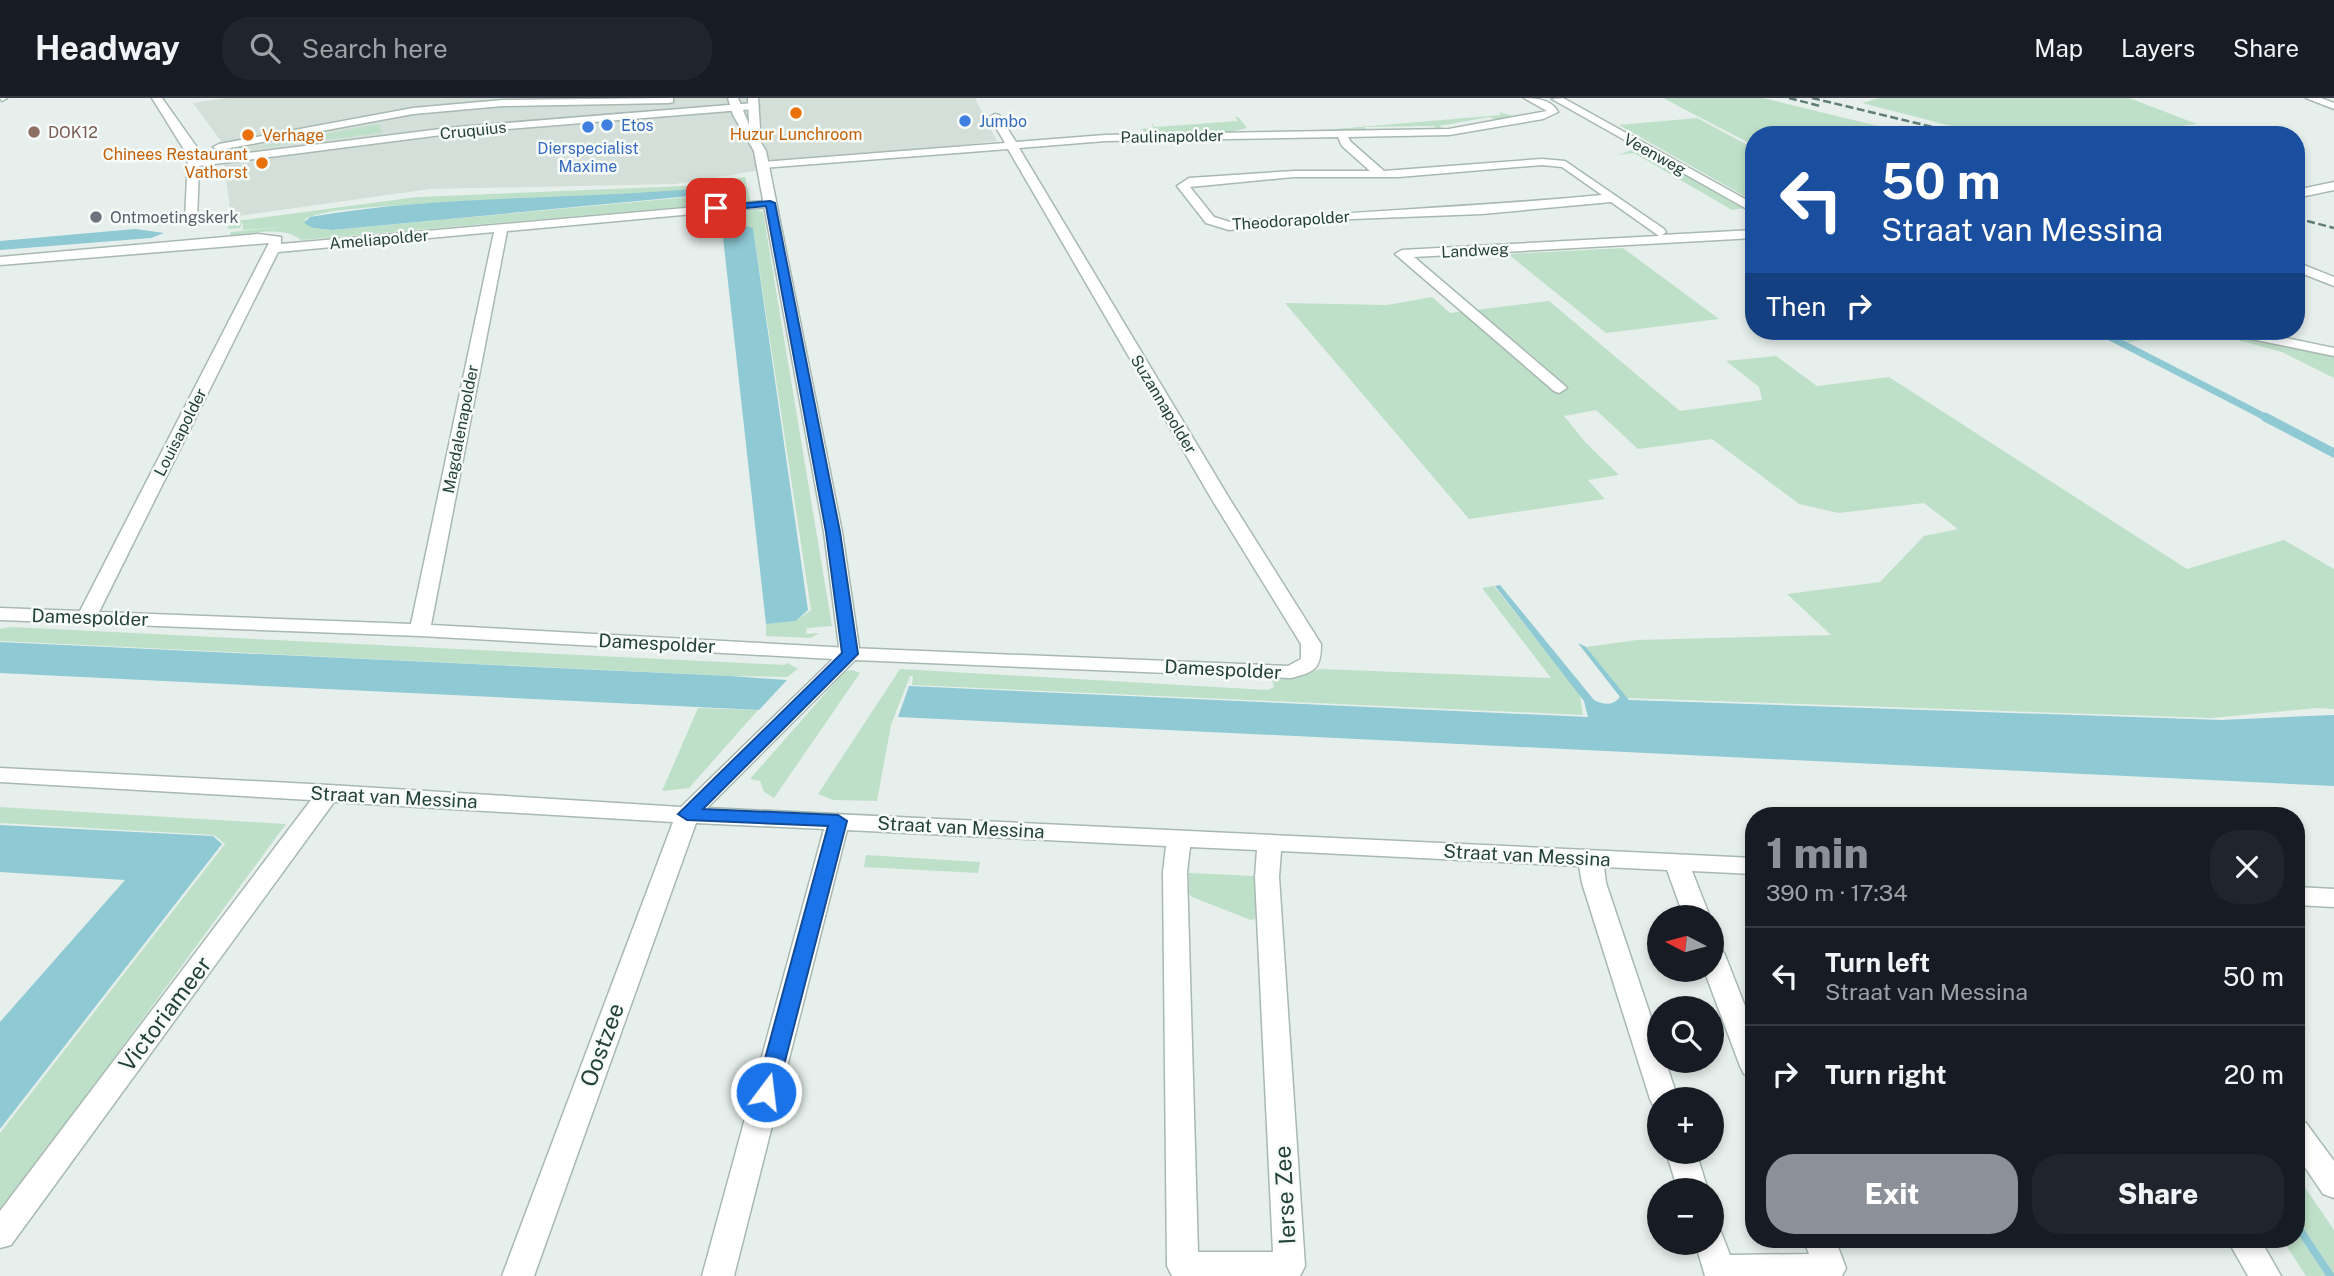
<!DOCTYPE html>
<meta charset="utf-8">
<style>
body{margin:0;font-family:"Public Sans",sans-serif;background:#20242c;color:#f1f3f6;height:100vh;display:flex;flex-direction:column;font-size:26px;white-space:nowrap}
*{box-sizing:border-box;margin:0}
p{font-size:23px;color:#9ea1a6}
.icon{flex:none;width:38px;height:38px;fill:none;stroke:currentColor;stroke-width:2;stroke-linecap:round;stroke-linejoin:round}
.map{position:relative;flex:1;overflow:hidden}
.sheet{position:absolute;left:1745px;top:709px;width:560px;height:441px;display:flex;flex-direction:column;background:#171b24;border-radius:28px;box-shadow:0 4px 10px #0003}
.sheet>*{flex:none}
.banner{position:absolute;left:1745px;top:28px;width:560px;height:214px;border-radius:28px;box-shadow:0 4px 10px #0003;background:#1a4fa0;color:#fff;overflow:hidden}
.needle{width:46px;rotate:276deg}
.controls{position:absolute;left:1647px;top:807px;display:grid;gap:14px}
.controls a{display:grid;place-items:center;width:77px;height:77px;border-radius:50%;background:#171b24;box-shadow:0 4px 10px #0003;font-size:35px}
.pin{position:absolute;display:grid;place-items:center;width:60px;height:60px;color:#fff;margin:-30px;border-radius:14px;box-shadow:0 4px 10px #0006}
.me{position:absolute;width:77px;margin:-38px;rotate:15deg;stroke-linejoin:round;filter:drop-shadow(0 0 5px #0008)}
.turn{display:flex;align-items:center;gap:24px;height:147px;padding:0 21px;font-size:32px}
.turn .icon{width:91px;height:91px;stroke-width:2.5}
.turn b{display:block;font-size:49px;line-height:60px}
.then{display:flex;align-items:center;height:66px;padding:0 21px;background:#0003;gap:14px;font-size:26px}
.round{display:grid;place-items:center;flex:none;width:74px;height:74px;border-radius:28px;background:#20242c}
.headline{display:flex;align-items:center;justify-content:space-between;height:119px;padding:0 21px}
h1{font-size:42px;font-weight:800;line-height:52px;color:#8c9099}
.primary-button{display:flex;gap:14px;margin-top:auto;padding:14px 21px}
.primary-button a{flex:1;height:80px;border-radius:28px;background:#8c9099;color:#fff;font-size:28px;font-weight:800;line-height:80px;text-align:center}
.primary-button a+a{background:#20242c;color:#f1f3f6}
ul{padding:0;list-style:none}
li{display:flex;align-items:center;gap:21px;height:98px;padding:0 21px;border-top:2px solid #363941}
li div{flex:1}
li b{display:block;font-size:26px}
li em{font-style:normal}
header{display:flex;align-items:center;gap:42px;box-sizing:border-box;height:98px;padding:0 35px;background:#171b24;border-bottom:2px solid #363941}
header strong{font-size:33px}
nav{display:flex;gap:38px;margin-inline-start:auto;font-size:24px}
.search{width:490px;height:63px;background:#20242c;display:flex;align-items:center;gap:18px;box-sizing:border-box;padding:0 24px;border-radius:28px;color:#9ea1a6;font-size:26px}
.map>svg:first-child{display:block}
.built{fill:#d4dfda}
.green{fill:#bfe0c8;fill-rule:evenodd}
.water{fill:#8ec9d4}
.lines{fill:none;stroke-linecap:round;stroke-linejoin:round}
.stream-far1{stroke:#8ec9d4;stroke-width:7}
.stream{stroke:#8ec9d4;stroke-width:9}
.minor-casing{stroke:#a8b8b2;stroke-width:3}
.tertiary-casing{stroke:#a8b8b2;stroke-width:3}
.secondary-casing{stroke:#a4bbb3;stroke-width:3}
.minor{fill:#fff;fill-rule:evenodd}
.tertiary{fill:#fff;fill-rule:evenodd}
.secondary{fill:#fff;fill-rule:evenodd}
.rail{stroke:#5f7d75;stroke-width:2.5;stroke-dasharray:8 3.5;stroke-linecap:butt}
.route{fill:#1a73e8;stroke:#114b97;stroke-width:2}
.food-dot{fill:#e8710a;stroke:#f7fbf9;stroke-width:2.5}
.shop-dot{fill:#3f7fe0;stroke:#f7fbf9;stroke-width:2.5}
.education-dot{fill:#8d6e63;stroke:#f7fbf9;stroke-width:2.5}
.worship-dot{fill:#6b7280;stroke:#f7fbf9;stroke-width:2.5}
.labels{text-anchor:middle;stroke-width:5;stroke-linejoin:round;paint-order:stroke}
.far-shop-label{font-size:16px;fill:#366cbe;stroke:#f7fbf9;text-anchor:start}
.far-street-label{font-size:16px;fill:#24423a;stroke:#f7fbf9}
.far-education-label{font-size:16px;fill:#785e54;stroke:#f7fbf9;text-anchor:start}
.far-food-label{font-size:16px;fill:#c56008;stroke:#f7fbf9}
.far-worship-label{font-size:16px;fill:#5b616d;stroke:#f7fbf9;text-anchor:start}
.street-label{font-size:19px;fill:#24423a;stroke:#f7fbf9}
.near-street-label{font-size:23px;fill:#24423a;stroke:#f7fbf9}
</style>
<header>
<strong>Headway</strong>
<div class="search"><svg class="icon" aria-label="search" viewBox="0 0 24 24"><circle cx="10" cy="10" r="6"/><path d="M15 15l6 6"/></svg>Search here</div>
<nav><a>Map</a><a>Layers</a><a>Share</a></nav>
</header>
<div class="map">
<svg width="2334" height="1178" viewBox="0 0 2334 1178">
<rect width="100%" height="100%" fill="#e6efeb"/>
<!-- built -->
<path class="built" d="M227,0H975L997,43L809,64L675,86L430,91L231,119L221,43L193,5Z"/>
<!-- green -->
<path class="green" d="M1663,0H1763L1878,28L1845,32L1853,37H1754L1753,47Z
M1879,0H2129L2197,26L2098,37H1986L1862,5Z
M1499,14L1513,18L1498,22L1489,19L1439,28L1445,31L1438,32L1434,28L1365,29L1366,33L1326,34L1324,32L1501,17Z
M1235,19H1238L1247,30L1231,34L1148,36L1135,27L1141,31L1153,30L1152,25L1155,29L1238,23Z
M1697,20L1753,50V103L1619,27Z
M379,26L382,35L246,51Z
M1639,50L1745,110L1732,112L1634,55L1617,57Z
M745,79L750,103L301,142C283,127 250,136 229,138L231,134L281,129L243,132V124L240,130L228,131L229,124L417,99L685,88ZM724,88L733,95L332,132L313,130L305,121C328,110 379,109 405,107C511,98 619,102 724,88Z
M758,112L763,114L832,528L807,530L806,536L820,535L810,540L766,538V526L796,523L811,512L753,130H722L723,123L714,124V116L719,120L725,119L724,115Z
M1623,150L1719,221L1606,235L1508,156Z
M1432,199L1450,215L1549,203L1680,313L1762,302L1759,289L1726,263L1776,258L1817,288L1889,279L2187,471L2284,442L2334,471V611L2317,610L2211,620L1626,600L1586,549L1637,542L1831,537L1787,496L1880,484L1924,438L1958,431L1924,405L1839,415L1799,406L1712,341L1638,351L1596,312L1564,318L1586,345L1619,377L1588,382L1605,401L1469,421L1285,205L1387,207Z
M2108,233H2218L2334,257V280L2282,254L2204,233L2129,244Z
M1494,488L1580,597L1583,617L912,587L913,578H910L891,627L877,703L833,702L818,696L900,571L1268,592L1274,589L1272,582L1294,580L1320,571L1551,580L1482,490Z
M11,529L785,567L787,565L798,571L787,579L730,578L0,543V531Z
M852,572L860,575L774,700L764,694L760,683L750,681L844,574Z
M698,610L758,612L689,690L662,693Z
M0,709L286,726L0,1115V1035L225,746L214,737L0,725Z
M866,757L980,764L978,775L864,769Z
M1189,775L1255,778V821L1251,822L1192,799L1189,796Z
M2296,1076L2334,1132V1176L2296,1119Z
M2296,1133L2326,1178H2306L2282,1141H2296Z"/>
<!-- water -->
<path class="water" d="M724,88L732,90L733,94L332,132L313,130L304,125L310,119C447,95 587,103 724,88Z
M745,128L753,130L808,512L796,523L766,526L722,130Z
M135,131L164,135L151,140L0,152V143Z
M1500,487L1594,602C1603,607 1613,608 1620,599L1578,545L1586,549L1629,602L2221,622L2334,617V688L898,619L909,588L1588,619L1584,603L1495,488Z
M0,544L730,578L787,582L759,612L0,575Z
M0,727L213,738L222,746L0,1031V924L125,782L0,774Z
M2296,1119L2334,1176V1178H2326L2296,1133Z"/>
<g class="lines">
<!-- stream-far1 -->
<path class="stream-far1" d="M2098,233L2269,321"/>
<!-- stream -->
<path class="stream" d="M2265,319L2334,355"/>
<!-- minor casing -->
<g class="minor-casing">
<path id="minor" d="M152,0H162L196,48L200,61L457,29L754,5L759,8L754,11L457,35L199,68L197,121L191,125L185,121L188,58Z
M673,0V4L669,5L503,8L413,16L219,52L213,49L219,46L413,10L503,2Z
M1524,0C1537,0 1552,2 1558,14L1543,21L1449,37L1348,39L1351,44L1384,73L1542,61L1565,63L1664,131L1666,134L1662,137L1754,132V140L1414,159L1564,287L1567,290L1559,295L1554,293L1395,156L1402,152L1659,138L1611,104L1482,116L1352,121L1229,132L1206,125L1177,88L1189,80L1294,73H1370L1342,48L1338,39L1105,43L1019,50L1229,400L1321,546C1321,571 1315,574 1291,580L855,562L707,710L1754,760V776L1692,773L1710,819H1684L1667,772L1604,769L1606,785L1659,943V962H1665L1678,1001H1659V1011L1654,1009L1650,1001L1582,785L1579,768L1281,753L1279,779L1305,1168L1300,1178H1172L1167,1168L1163,774L1166,748L847,732L734,1178H702L824,731L696,725L534,1178H502L673,724L334,704L11,1147L0,1150V1113L311,702L0,684V670L329,687L681,709L833,561L420,538L0,522V510L80,513L269,145L0,167V159L258,136L281,139V146L774,102L776,105L770,109L507,133L431,527L850,550L1288,568L1301,561V546L1211,400L1008,51L762,70L756,67L762,64L1005,45L990,19L995,16L999,17L1016,44L1105,37L1449,31L1547,13ZM1542,67L1562,69L1602,97C1478,109 1354,113 1230,124L1214,119L1190,89L1294,79H1399ZM494,134L411,526L99,514L278,154ZM1190,749L1257,752L1255,779L1273,1154H1198L1187,774Z
M1563,0L1754,106V115L1552,1Z
M2306,0H2321L2334,5V11Z
M2225,233H2252L2334,250V258L2232,237Z
M2296,789L2334,791V809L2296,807Z
M1712,848L1721,850L1725,857L1754,931V979L1744,976L1740,968L1704,872H1712Z
M2296,1021L2306,1025L2334,1063V1100L2323,1096L2296,1056Z
M1666,1054H1696L1708,1092H1678Z
M1712,1131L1721,1134L1730,1157L1809,1156L1803,1141H1835L1846,1170L1842,1178H1705L1695,1144H1712Z
M2227,1141H2260L2281,1178H2248Z"/>
</g>
<!-- tertiary casing -->
<g class="tertiary-casing">
<path id="tertiary" d="M728,0H738L749,27L748,0H758L761,45L766,53L842,434L860,556L857,560H843L840,556L824,434L754,53L733,17Z
M2334,84V92L2296,100V92Z
M2296,164L2334,179V188L2296,173Z"/>
</g>
<!-- secondary casing -->
<g class="secondary-casing">
<path id="secondary" d="M0,0H7L2,3Z"/>
</g>
<!-- minor -->
<use href="#minor" class="minor"/>
<!-- tertiary -->
<use href="#tertiary" class="tertiary"/>
<!-- secondary -->
<use href="#secondary" class="secondary"/>
<!-- rail -->
<path class="rail" d="M1789,0L1820,8
M1812,0L1966,37
M2296,120L2334,130"/>
</g>
<!-- route -->
<path class="route" d="M770,103L775,105L840,434L858,556L703,711L838,717L847,723L777,994L774,1000L766,1002L759,1000L756,994L828,728L687,722L678,716L842,555L826,434L766,108L716,113L712,110L716,108Z"/>
<!-- markers -->
<g class="food-dot">
<circle cx="796" cy="15" r="7"/>
<circle cx="248" cy="37" r="7"/>
<circle cx="262" cy="65" r="7"/>
</g>
<g class="shop-dot">
<circle cx="965" cy="23" r="7"/>
<circle cx="607" cy="27" r="7"/>
<circle cx="588" cy="29" r="7"/>
</g>
<circle class="education-dot" cx="34" cy="34" r="7"/>
<circle class="worship-dot" cx="96" cy="119" r="7"/>
<g class="labels">
<!-- far-shop labels -->
<g class="far-shop-label">
<text x="979" y="29">Jumbo</text>
<text x="621" y="33">Etos</text>
<text x="588" y="56" text-anchor="middle">Dierspecialist<tspan x="588" dy="18">Maxime</tspan></text>
</g>
<!-- far-street labels -->
<g class="far-street-label">
<text transform="translate(473 32) rotate(-6)" y="6">Cruquius</text>
<text transform="translate(1172 38) rotate(-1)" y="6">Paulinapolder</text>
<text transform="translate(1655 56) rotate(29)" y="6">Veenweg</text>
<text transform="translate(1291 122) rotate(-4)" y="6">Theodorapolder</text>
<text transform="translate(379 141) rotate(-5)" y="6">Ameliapolder</text>
<text transform="translate(1475 152) rotate(-3)" y="6">Landweg</text>
<text transform="translate(1164 306) rotate(59)" y="6">Suzannapolder</text>
<text transform="translate(460 331) rotate(-79)" y="6">Magdalenapolder</text>
<text transform="translate(180 334) rotate(-63)" y="6">Louisapolder</text>
</g>
<!-- far-education labels -->
<g class="far-education-label">
<text x="48" y="40">DOK12</text>
</g>
<!-- far-food labels -->
<g class="far-food-label">
<text x="796" y="42">Huzur Lunchroom</text>
<text x="262" y="43" text-anchor="start">Verhage</text>
<text x="248" y="62" text-anchor="end">Chinees Restaurant<tspan x="248" dy="18">Vathorst</tspan></text>
</g>
<!-- far-worship labels -->
<g class="far-worship-label">
<text x="110" y="125">Ontmoetingskerk</text>
</g>
<!-- street labels -->
<g class="street-label">
<text transform="translate(90 519) rotate(2)" y="7">Damespolder</text>
<text transform="translate(657 545) rotate(3)" y="7">Damespolder</text>
<text transform="translate(1223 571) rotate(3)" y="7">Damespolder</text>
<text transform="translate(394 699) rotate(3)" y="7">Straat van Messina</text>
<text transform="translate(961 729) rotate(3)" y="7">Straat van Messina</text>
<text transform="translate(1527 757) rotate(3)" y="7">Straat van Messina</text>
</g>
<!-- near-street labels -->
<g class="near-street-label">
<text transform="translate(165 916) rotate(-53)" y="8">Victoriameer</text>
<text transform="translate(602 947) rotate(-70)" y="8">Oostzee</text>
<text transform="translate(1285 1097) rotate(-93)" y="8">Ierse Zee</text>
</g>
</g>
</svg>
<div class="controls">
<a><svg class="needle" viewBox="-14 -14 28 28"><path d="M0-13l5 13h-10z" fill="#e53935"/><path d="M0 13l5-13h-10z" fill="#9ea1a6"/></svg></a>
<a><svg class="icon" aria-label="search" viewBox="0 0 24 24"><circle cx="10" cy="10" r="6"/><path d="M15 15l6 6"/></svg></a>
<a>+</a>
<a>−</a>
</div>
<div class="pin" style="left:716px;top:110px;background:#d93025"><svg class="icon" aria-label="arrive" viewBox="0 0 24 24"><path d="M6 21V4h12l-3 4 3 4H6"/></svg></div>
<svg class="me" style="left:766px;top:994px" viewBox="-20 -20 40 40"><circle r="17" fill="#1a73e8" stroke="#fff" stroke-width="3"/><path d="M0-11L8 9 0 5-8 9z" fill="#fff"/></svg>
<div class="banner">
<div class="turn"><svg class="icon" aria-label="left" viewBox="0 0 24 24"><path d="M17 20v-9H6M10 6l-5 5 5 5"/></svg><div><b>50 m</b>Straat van Messina</div></div>
<div class="then">Then<svg class="icon" aria-label="right" viewBox="0 0 24 24"><path d="M7 20v-9h11M14 6l5 5-5 5"/></svg></div>
</div>
<section class="sheet">
<div class="headline"><div><h1>1 min</h1><p>390 m · 17:34</p></div><a class="round"><svg class="icon" aria-label="close" viewBox="0 0 24 24"><path d="M6 6l12 12M18 6L6 18"/></svg></a></div>
<ul>
<li><svg class="icon" aria-label="left" viewBox="0 0 24 24"><path d="M17 20v-9H6M10 6l-5 5 5 5"/></svg><div><b>Turn left</b><p>Straat van Messina</p></div><em>50 m</em></li>
<li><svg class="icon" aria-label="right" viewBox="0 0 24 24"><path d="M7 20v-9h11M14 6l5 5-5 5"/></svg><div><b>Turn right</b></div><em>20 m</em></li>
</ul>
<div class="primary-button"><a>Exit</a><a>Share</a></div>
</section>
</div>
